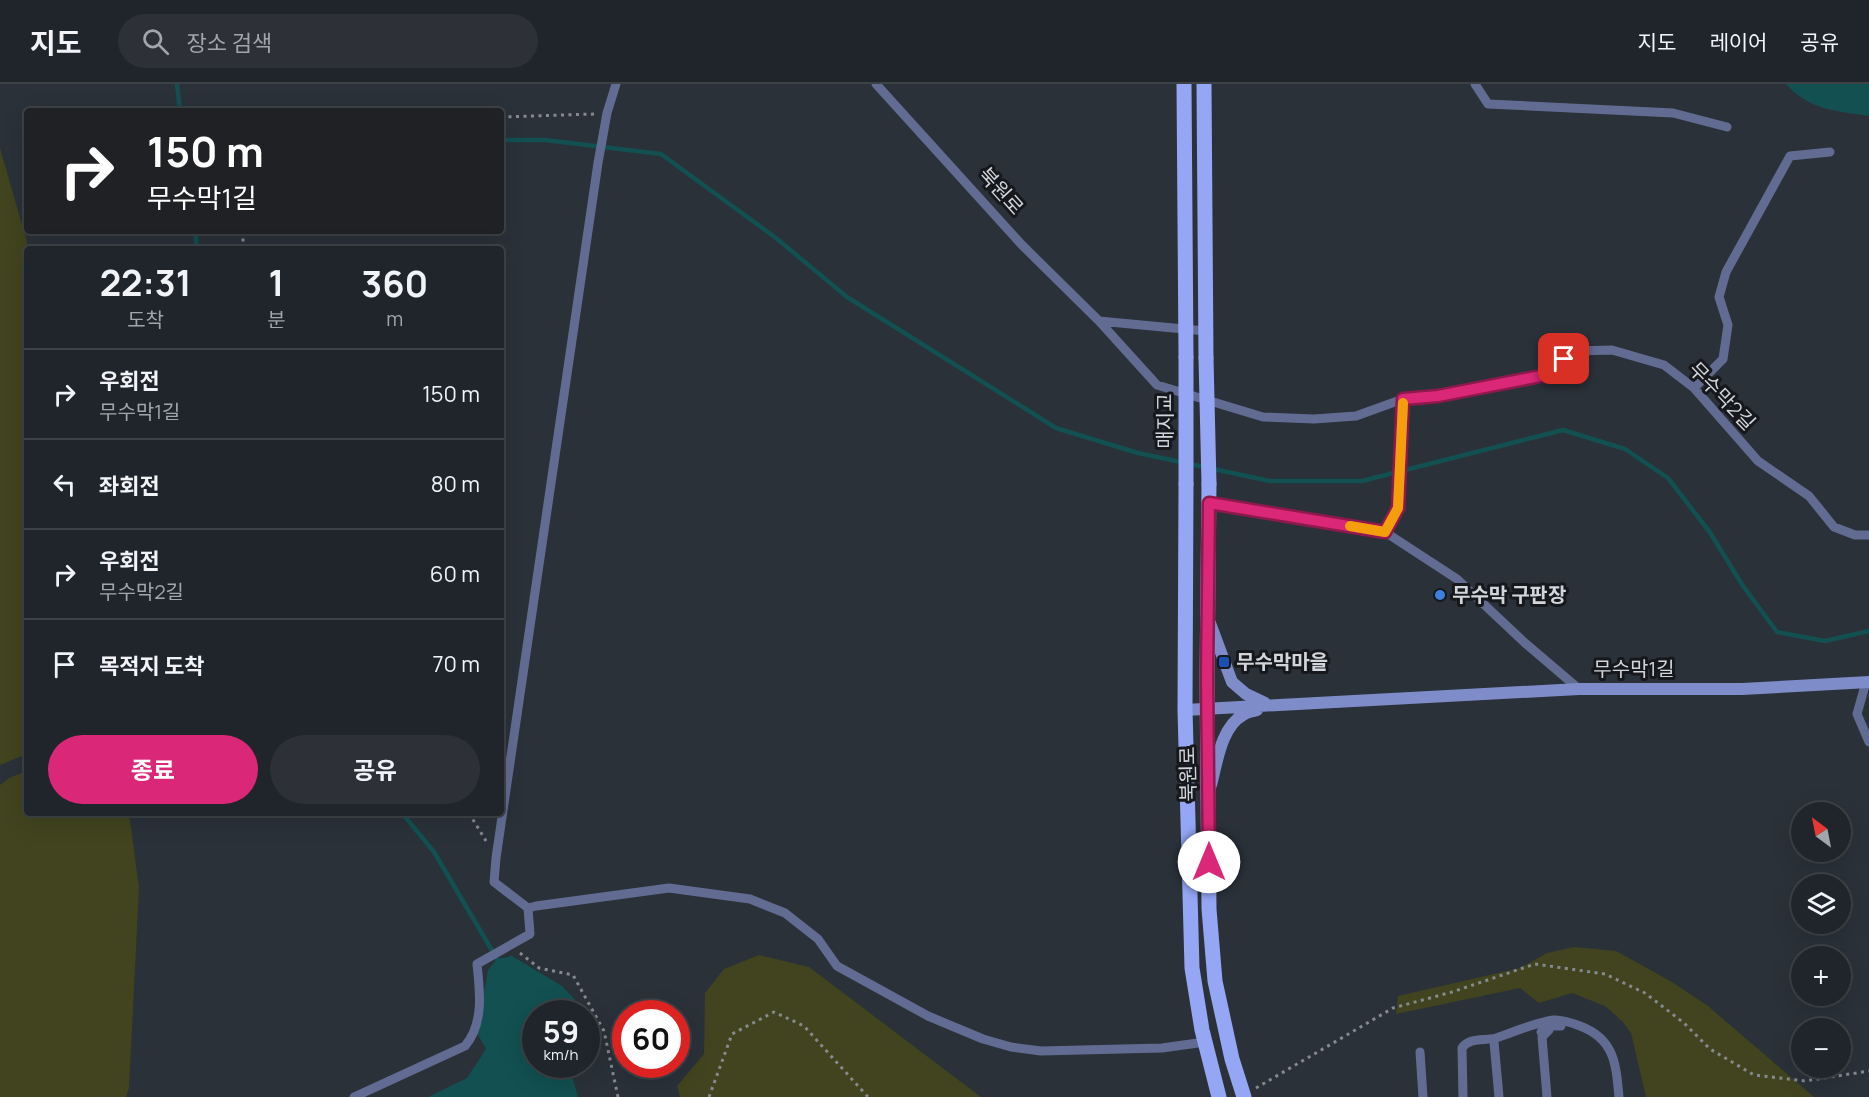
<!DOCTYPE html>
<html lang="ko">
<meta charset="utf-8">
<style>
body{margin:0;font-family:Manrope,"Noto Sans KR",sans-serif;background:#2d3137;color:#f1f3f6;height:100vh;display:flex;flex-direction:column;font-size:22px;white-space:nowrap}
*{box-sizing:border-box;margin:0}
p{font-size:20px;color:#a2a5a9}
.icon{flex:none;width:33px;height:33px;fill:none;stroke:currentColor;stroke-width:2;stroke-linecap:round;stroke-linejoin:round}
.map{position:relative;flex:1;overflow:hidden}
.sheet{position:absolute;left:24px;top:162px;width:480px;height:570px;display:flex;flex-direction:column;background:#20252b;border-radius:6px;box-shadow:0 6px 24px #0002,0 0 0 2px #3d4247}
.sheet>*{flex:none}
.hud{position:absolute;left:24px;top:24px;width:480px;height:126px;border-radius:6px;box-shadow:0 6px 24px #0002,0 0 0 2px #3d4247;background:#202124;color:#fff;overflow:hidden}
.needle{width:39px;rotate:328deg}
.fabs{position:absolute;left:1791px;top:718px;display:grid;gap:12px}
.fabs a{display:grid;place-items:center;width:60px;height:60px;border-radius:50%;background:#20252b;box-shadow:0 6px 24px #0002,0 0 0 2px #3d4247;font-size:30px}
.speed{position:absolute;left:522px;top:916px;display:flex;gap:12px;font-size:30px;font-weight:700;text-align:center}
.speed>*{display:grid;place-content:center;width:78px;height:78px;border-radius:50%;background:#20252b;box-shadow:0 6px 24px #0002,0 0 0 2px #3d4247;line-height:1}
.speed small{font-size:15px;font-weight:400}
.speed .limit{border:9px solid #d22;background:#fff;color:#111}
.pin{position:absolute;display:grid;place-items:center;width:51px;height:51px;color:#fff;margin:-26px;border-radius:12px;box-shadow:0 3px 9px #0006}
.me{position:absolute;width:66px;margin:-33px;rotate:0deg;stroke-linejoin:round;filter:drop-shadow(0 0 4px #0008)}
.turn{display:flex;align-items:center;gap:21px;height:126px;padding:0 24px;font-size:27px}
.turn .icon{width:78px;height:78px;stroke-width:2.5}
.turn b{display:block;font-size:42px;line-height:51px}
.eta{display:flex;justify-content:space-evenly;align-items:center;height:102px;text-align:center}
.eta b{font-size:36px;font-weight:700;line-height:42px}
.primary-button{display:flex;gap:12px;margin-top:auto;padding:12px 24px}
.primary-button a{flex:1;height:69px;border-radius:36px;background:#db2777;color:#fff;font-size:24px;font-weight:700;line-height:69px;text-align:center}
.primary-button a+a{background:#2d3137;color:#f1f3f6}
ul{padding:0;list-style:none}
li{display:flex;align-items:center;gap:18px;height:90px;padding:0 24px;border-top:2px solid #3d4247}
li div{flex:1}
li b{display:block;font-size:22px}
li em{font-style:normal}
header{display:flex;align-items:center;gap:36px;box-sizing:border-box;height:84px;padding:0 30px;background:#20252b;border-bottom:2px solid #3d4247}
header strong{font-size:28px}
nav{display:flex;gap:33px;margin-inline-start:auto;font-size:21px}
.search{width:420px;height:54px;background:#2d3137;display:flex;align-items:center;gap:15px;box-sizing:border-box;padding:0 21px;border-radius:33px;color:#a2a5a9;font-size:22px}
.map>svg:first-child{display:block}
.green{fill:#41441e}
.water{fill:#125051}
.lines{fill:none;stroke-linecap:round;stroke-linejoin:round}
.stream{stroke:#125051;stroke-width:4.5}
.path{stroke:#858a91;stroke-width:3;stroke-dasharray:3 4.5;stroke-linecap:butt}
.lane{stroke:#626c92;stroke-width:9}
.secondary{stroke:#7e8dc9;stroke-width:12}
.primary{stroke:#94a6f4;stroke-width:15}
.primary-bridge{stroke:#94a6f4;stroke-width:15}
.route-casing{stroke:#8e194d;stroke-width:15}
.route{stroke:#db2777;stroke-width:10}
.slow{stroke:#f59e0b;stroke-width:10}
.shop-dot{fill:#3f7fe0;stroke:#16181c;stroke-width:2}
.transit-dot{fill:#1a4fb4;stroke:#16181c;stroke-width:2}
.labels{text-anchor:middle;stroke-width:6;stroke-linejoin:round;paint-order:stroke}
.street-label{font-size:20px;fill:#d2d6db;stroke:#16181c}
.poi-label{font-size:20px;font-weight:bold;fill:#d2d6db;stroke:#16181c;text-anchor:start}
</style>
<header>
<strong>지도</strong>
<div class="search"><svg class="icon" aria-label="search" viewBox="0 0 24 24"><circle cx="10" cy="10" r="6"/><path d="M15 15l6 6"/></svg>장소 검색</div>
<nav><a>지도</a><a>레이어</a><a>공유</a></nav>
</header>
<div class="map">
<svg width="1869" height="1013" viewBox="0 0 1869 1013">
<rect width="100%" height="100%" fill="#2a3139"/>
<!-- green -->
<path class="green" d="M0,64L29,165H27V670L0,681Z
M27,687V729H129L139,804L129,1004L126,1013H0V701L9,694Z
M1574,863L1616,867L1672,898L1708,922L1814,1013H1646L1631,949L1622,937L1605,922L1572,909L1539,919L1520,904L1396,930L1398,912L1520,884L1547,869Z
M759,871L809,883L981,1013H680L677,1002L704,970L705,909L724,885Z"/>
<!-- water -->
<path class="water" d="M1786,0H1869V32C1836,27 1809,26 1786,0Z
M512,872L562,902L577,918L576,930H536V981H571L572,992L578,1013H428L467,994L486,965L477,949L488,886L497,875Z"/>
<g class="lines">
<!-- stream -->
<path class="stream" d="M177,0L180,27
M501,56H545L661,70L776,154L847,213L1056,344L1138,369L1270,397H1362L1563,346L1625,365L1668,394L1709,447L1743,502L1777,548L1825,557L1869,547
M195,147L197,165
M402,729L434,768L497,875"/>
<!-- path -->
<path class="path" d="M501,33L595,30
M243,165V149L245,147
M469,729L486,757
M520,869L539,884L573,891L604,947L618,1013
M1256,1004L1393,924L1452,908L1535,880L1605,890L1645,909L1684,939L1710,965L1754,991L1805,997L1869,987
M709,1013L732,950L774,928L804,942L868,1013"/>
<!-- lane -->
<path class="lane" d="M876,0L1022,161L1099,237L1157,301L1263,333L1314,335L1356,332L1403,315L1438,312L1546,291L1574,267L1612,266L1664,281L1694,304L1758,377L1809,412L1834,443L1855,451H1869
M1475,0L1488,20L1673,29L1727,43
M1099,237L1205,247
M1694,304L1723,275L1728,241L1719,213L1726,188L1790,72L1830,68
M1209,419L1385,448L1457,495L1525,559L1579,605
M1385,448L1398,424L1403,315
M1866,598L1857,630L1869,658
M528,824L536,822L669,804L750,815L785,829L818,855L837,882L928,932L983,955L1011,963L1041,967L1162,964L1205,958
M1541,948L1552,942H1561
M1494,958L1499,1013
M1420,968L1423,1013
M354,1013L465,962C484,940 480,907 477,880L530,850L528,824L494,798L496,774L598,79L607,29L616,0
M1463,1013L1462,964C1469,953 1485,957 1496,954C1515,948 1533,939 1553,936C1561,935 1572,939 1580,942C1615,955 1616,981 1619,1013
M1547,1013L1542,953L1549,946"/>
<!-- secondary -->
<path class="secondary" d="M1210,539L1232,598L1246,610L1265,619
M1185,626L1579,605H1742L1869,598
M1211,701C1217,679 1221,643 1243,631C1247,628 1252,627 1257,626"/>
<!-- primary -->
<path class="primary" d="M1184,0L1186,273
M1204,0L1206,274
M1186,400L1185,626L1192,884L1202,946L1219,1013
M1209,400L1207,594L1209,825L1215,897L1232,975L1244,1013"/>
<!-- primary-bridge -->
<path class="primary-bridge" d="M1186,273V400
M1206,274L1209,400"/>
</g>
<g class="lines">
<!-- route casing -->
<g class="route-casing">
<path id="route" d="M1209,778L1207,594L1209,419L1385,448L1398,424L1403,315L1438,312L1546,291L1564,275"/>
</g>
<!-- route -->
<use href="#route" class="route"/>
<!-- slow -->
<path class="slow" d="M1350,442L1385,448L1398,424L1403,319"/>
</g>
<!-- markers -->
<circle class="shop-dot" cx="1440" cy="511" r="6"/>
<rect class="transit-dot" x="1218" y="572" width="12" height="12" rx="3"/>
<g class="labels">
<!-- street labels -->
<g class="street-label">
<text transform="translate(1001 107) rotate(48)" y="7">북원로</text>
<text transform="translate(1722 312) rotate(46)" y="7">무수막2길</text>
<text transform="translate(1165 337) rotate(-90)" y="7">매지교</text>
<text x="1634" y="592">무수막1길</text>
<text transform="translate(1188 690) rotate(-91)" y="7">북원로</text>
</g>
<!-- poi labels -->
<g class="poi-label">
<text x="1452" y="518">무수막 구판장</text>
<text x="1236" y="585">무수막마을</text>
</g>
</g>
</svg>
<div class="fabs">
<a><svg class="needle" viewBox="-14 -14 28 28"><path d="M0-13l5 13h-10z" fill="#e53935"/><path d="M0 13l5-13h-10z" fill="#a2a5a9"/></svg></a>
<a><svg class="icon" aria-label="layers" viewBox="0 0 24 24"><path d="M12 4l9 5-9 5-9-5zM3 14l9 5 9-5"/></svg></a>
<a>+</a>
<a>−</a>
</div>
<div class="speed"><div>59<small>km/h</small></div><div class="limit">60</div></div>
<div class="pin" style="left:1564px;top:275px;background:#d93025"><svg class="icon" aria-label="arrive" viewBox="0 0 24 24"><path d="M6 21V4h12l-3 4 3 4H6"/></svg></div>
<svg class="me" style="left:1209px;top:778px" viewBox="-20 -20 40 40"><circle r="19" fill="#fff"/><path d="M0-13L10 11 0 6-10 11z" fill="#db2777"/></svg>
<div class="hud">
<div class="turn"><svg class="icon" aria-label="right" viewBox="0 0 24 24"><path d="M7 20v-9h11M14 6l5 5-5 5"/></svg><div><b>150 m</b>무수막1길</div></div>
</div>
<section class="sheet">
<div class="eta">
<div><b>22:31</b><p>도착</p></div>
<div><b>1</b><p>분</p></div>
<div><b>360</b><p>m</p></div>
</div>
<ul>
<li><svg class="icon" aria-label="right" viewBox="0 0 24 24"><path d="M7 20v-9h11M14 6l5 5-5 5"/></svg><div><b>우회전</b><p>무수막1길</p></div><em>150 m</em></li>
<li><svg class="icon" aria-label="left" viewBox="0 0 24 24"><path d="M17 20v-9H6M10 6l-5 5 5 5"/></svg><div><b>좌회전</b></div><em>80 m</em></li>
<li><svg class="icon" aria-label="right" viewBox="0 0 24 24"><path d="M7 20v-9h11M14 6l5 5-5 5"/></svg><div><b>우회전</b><p>무수막2길</p></div><em>60 m</em></li>
<li><svg class="icon" aria-label="arrive" viewBox="0 0 24 24"><path d="M6 21V4h12l-3 4 3 4H6"/></svg><div><b>목적지 도착</b></div><em>70 m</em></li>
</ul>
<div class="primary-button"><a>종료</a><a>공유</a></div>
</section>
</div>
